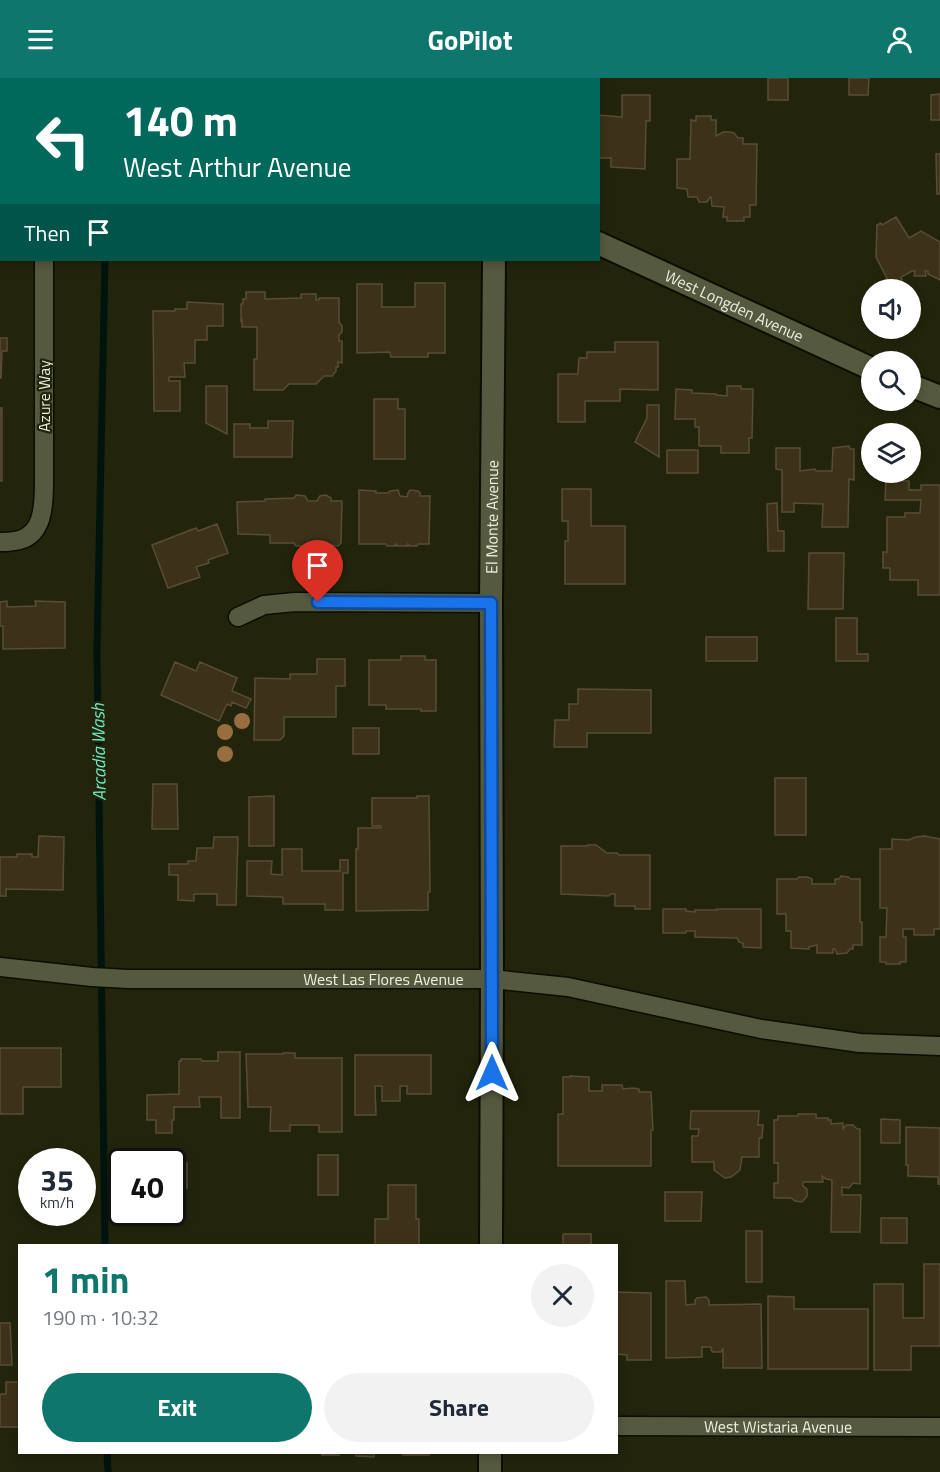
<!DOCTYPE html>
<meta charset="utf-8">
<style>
body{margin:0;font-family:"Titillium Web",sans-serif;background:#f2f2f3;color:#1f2937;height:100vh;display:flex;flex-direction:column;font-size:22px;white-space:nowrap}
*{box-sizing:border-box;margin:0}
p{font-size:20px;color:#747a83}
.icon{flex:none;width:33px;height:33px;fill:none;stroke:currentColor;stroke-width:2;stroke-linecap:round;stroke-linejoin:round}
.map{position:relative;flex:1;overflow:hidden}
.drawer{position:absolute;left:18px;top:1166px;width:600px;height:210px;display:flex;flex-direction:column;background:#fff;border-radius:0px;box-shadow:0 3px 9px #0003}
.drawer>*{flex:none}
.top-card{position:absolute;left:0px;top:0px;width:600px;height:183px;box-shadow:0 3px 9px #0003;background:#00695c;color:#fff;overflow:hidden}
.fabs{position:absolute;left:861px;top:201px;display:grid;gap:12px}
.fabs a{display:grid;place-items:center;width:60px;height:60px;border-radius:50%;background:#fff;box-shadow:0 3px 9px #0003;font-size:30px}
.speed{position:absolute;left:18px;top:1070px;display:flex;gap:12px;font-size:30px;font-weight:700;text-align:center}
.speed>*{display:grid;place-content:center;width:78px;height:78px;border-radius:50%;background:#fff;box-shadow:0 3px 9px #0003;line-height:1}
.speed small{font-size:15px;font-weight:400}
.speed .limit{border:3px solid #111;border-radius:9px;background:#fff;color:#111}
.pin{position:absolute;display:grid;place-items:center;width:51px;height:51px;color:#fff;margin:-62px -26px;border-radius:50% 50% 50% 0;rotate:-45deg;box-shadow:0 0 6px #0007}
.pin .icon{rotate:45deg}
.me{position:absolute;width:66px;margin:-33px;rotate:0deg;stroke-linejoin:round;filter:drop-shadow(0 0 4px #0008)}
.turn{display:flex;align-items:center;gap:21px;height:126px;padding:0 24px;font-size:27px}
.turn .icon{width:78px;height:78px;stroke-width:2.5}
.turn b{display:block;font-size:42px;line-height:51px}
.then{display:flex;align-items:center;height:57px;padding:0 24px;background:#0003;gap:12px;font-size:22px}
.round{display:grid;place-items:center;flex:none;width:63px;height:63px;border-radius:32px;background:#f2f2f3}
.overview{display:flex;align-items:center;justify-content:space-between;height:102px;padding:0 24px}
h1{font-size:36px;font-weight:700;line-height:45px;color:#0f766e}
.cta{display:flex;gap:12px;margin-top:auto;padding:12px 24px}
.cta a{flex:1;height:69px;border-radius:36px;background:#0f766e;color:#fff;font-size:24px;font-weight:700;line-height:69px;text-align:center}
.cta a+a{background:#f2f2f3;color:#1f2937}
header{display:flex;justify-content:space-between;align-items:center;height:78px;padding:0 24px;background:#0f766e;color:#fff;font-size:27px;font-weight:700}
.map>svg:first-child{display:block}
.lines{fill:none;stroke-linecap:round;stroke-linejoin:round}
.stream{stroke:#00140d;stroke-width:7}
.building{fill:#3c3219;stroke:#584d34;stroke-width:1.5}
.minor-casing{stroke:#0b0e00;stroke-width:21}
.tertiary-casing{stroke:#0b0e00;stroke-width:26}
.minor{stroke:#55593e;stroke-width:18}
.tertiary{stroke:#55593e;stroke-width:22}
.tree{fill:#986e40}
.route-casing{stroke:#114b97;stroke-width:15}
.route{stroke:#1a73e8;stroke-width:10}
.labels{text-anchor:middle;stroke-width:4.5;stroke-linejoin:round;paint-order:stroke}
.street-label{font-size:16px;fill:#edf0e1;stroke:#22250b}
.water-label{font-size:18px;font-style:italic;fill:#70ebc7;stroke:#22250b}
</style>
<header><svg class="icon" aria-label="menu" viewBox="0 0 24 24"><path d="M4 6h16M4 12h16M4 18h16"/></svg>GoPilot<svg class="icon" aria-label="person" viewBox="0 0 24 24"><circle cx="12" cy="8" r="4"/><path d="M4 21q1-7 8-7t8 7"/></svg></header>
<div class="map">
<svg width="940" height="1394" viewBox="0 0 940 1394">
<rect width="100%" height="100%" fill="#22250b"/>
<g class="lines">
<!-- stream -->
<path class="stream" d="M106,0V2
M105,1167L97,573L105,182
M107,1374L108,1394"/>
</g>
<!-- building -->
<path class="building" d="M155,0H242V2H155Z
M263,0H342V2H263Z
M360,0H429V2H360Z
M768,0H788V22H768Z
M849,0H869L868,17H849Z
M0,2H2V44H0Z
M940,16V42H931V17Z
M622,17H650V43H646L645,91L611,89V80H598V37L622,39Z
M696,38H711V42H716V58L723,54H729L734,55L738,60H743V66H757L756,127H750V139H744V143H727V139H723L724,129L712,128L711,119H710L707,124H699L697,119H688L687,111L677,110V81H690L691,42L696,43Z
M936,76H940V116H937Z
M896,139L909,160L921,153L940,164V202L928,196V193H925L926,198H914L915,193H912L901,199L902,202L891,208L876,179L877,147L881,145L882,147Z
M415,205H445V275H428V279H391L390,275L389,274L357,275V206H382V229H415Z
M246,214H265V221L301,220V216H316V222H319V220H339V244L342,248V254L339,257V263H342V285L338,284V289H336V293L332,298H324L316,306H289L283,312H254V281H257V249H242V242L241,243V226H243V221H246Z
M187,224L223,226V248H207V262H195V285H184L185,299H169V303H180V333H154L153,233H175V231H187Z
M0,260H7V273H2L1,300H0Z
M615,264H658V312L620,311V323H585V344H558V296H578L579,280H587V274H615Z
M206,308H227V356L206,345Z
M727,308H741V311H753L752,360H749V375H721V368H699V349H695V341H675L676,311L692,312V315L716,316V317L727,318Z
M374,321H398V331H405V381H374Z
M647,327H659V379L635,364L647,340Z
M0,330H2V403H0Z
M268,343H293L292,379H234V346H250V350H268Z
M849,368L850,371H854V402L849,401L848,449H822L823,426L794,425V434H782V392L776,391V370H800V393L815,391L816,393H832L833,370Z
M667,372H698V395H667Z
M886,403H909V412H921V407H940V517H918V502H890V490H883V474H887V439H905V435H920L921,422H885Z
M562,411H591V448H625V506H565V463H568V443H562Z
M359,412L376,413V415H388L390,413L398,412L400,418L407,419L408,415L410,412L418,413L420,415V418H430L429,466H418L417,468H410L408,466V468H396V466L394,468H387L386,466H359Z
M296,417L305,418L308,423H317L320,418L326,417L331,420V423H342L341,465L338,468L329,467L327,465H319V468H296L294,465H270V457L238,456L237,424L265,423V421L294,420Z
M777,425L778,453H784V473H768L767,426Z
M217,446L228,475L208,482L209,485L196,489L200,499L168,510L152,467L196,450L198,453Z
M809,475H844L843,531H808Z
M7,523V529L36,528L35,523L65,524V570L3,571V548H0V524Z
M836,540H857V576H868V583H836Z
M706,559H757V583H706Z
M401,578H425V582H436V633H421V631H386V627H369V582H401Z
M317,581H345V608H336V639H284V658L280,662H254L255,600L290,601V596H317Z
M175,584L196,593L200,584L237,600L232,613L251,621L246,630L232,624L231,628L227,626L219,643L161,617Z
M578,611L651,612V655H587V669H554L555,642H569V626H578Z
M353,650H379V676H353Z
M775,700H806V757H775Z
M153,706H177L178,751H152Z
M274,718V768H249V719Z
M417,718H429L430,814H428V832L356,833V771H358V750H381V748H372V720H417Z
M39,758L64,759L63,812L6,811V818H0V779H17V776H32V779H38Z
M924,758L940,761V851H934V857H914V851H903V859H906V884H900V886H886V884H880V859H886L887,830H880V771H892V761L908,762L916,759Z
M214,759H238L236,827H217V816H194V823L178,822V797H169V786H188V783H196L197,770H213Z
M588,767H596L607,775H617L619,777H650V831H635V828H615V816H611L609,818L561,816V768H586Z
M282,771H302V793H340V782H348V795H343V832H325V826H283V820L281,819L247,818V783H272L271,796L282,797Z
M841,798L848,799L851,801H860V844H862V867H853V871H850L847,875L837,876L835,871H833V875H817V867L809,869V871L791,870V853H786V836H777V801H797L799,799H807L812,801V806H835V801H839Z
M663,831H686V833L695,834V832H717V831H761V870L743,869V865L739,864L737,860L695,859V853H686V855H663Z
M0,970H61V1009H23V1036H0Z
M218,974H240V1040H221V1019H199L200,1029H174V1042H172V1055H156V1042H147V1017L179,1016V983H181V981H201L202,983H218Z
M283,975H295V980H342V1054H319V1047H290V1053H270L271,1029H248L246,976H283Z
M355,977H431V1016H407V1008H400V1023H382V1008H375L376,1037H355Z
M570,998L589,999V1013H602V1007H622L623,1011L634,1010L639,1011V1014H651L653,1052H651V1088H558V1036H563V999H570Z
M691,1033H759L758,1047H763L762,1060H759V1079H742L740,1092L731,1099L725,1100L714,1092V1084H692V1058H698L699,1051H690Z
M798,1036H816V1040H828V1042H831V1046L843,1045V1051L846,1047H853L857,1051H860V1106L853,1105L849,1110L842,1109V1117H861L860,1154H831L832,1102L826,1101L822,1098L823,1104H803V1108L807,1111V1118L802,1124L795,1123L791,1120H774V1105H778V1085H774V1042H778V1038H798Z
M881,1041L900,1042V1065H881Z
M906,1049L940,1050V1106H938V1099L908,1098V1087H906Z
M318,1077H338V1117H318Z
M172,1085H187V1110H172Z
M388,1107H416V1141H419V1167H375V1141H388Z
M665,1114H702L701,1143H665Z
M881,1140H907V1165H881Z
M746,1153H762V1204H746Z
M563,1156H591V1167H563Z
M924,1186H940V1268H911V1292H874V1206H903V1240H924Z
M666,1203H685L686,1227L695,1226V1222L697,1220L706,1219L709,1222V1227L761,1226L762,1290H723V1271L721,1274H713L711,1272V1269H702V1279L666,1280Z
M616,1214L651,1215V1282H627V1277L616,1276Z
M768,1218L794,1219V1231H868V1291H768Z
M0,1245H10L12,1287H0Z
M6,1304H20V1349H0V1316H6Z
M322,1374H339V1377H322Z
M356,1374H374V1379L356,1378Z
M404,1374H429V1377H403Z"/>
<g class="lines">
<!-- minor casing -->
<g class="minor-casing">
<g id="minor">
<path d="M0,464C5,464 10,464 14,463C45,460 44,424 44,401V182"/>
<path d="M238,539L264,527L295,524L491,525"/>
<path id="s1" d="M0,889L92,899L128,901H492L568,909L761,951L860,965L940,968"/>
<path id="s2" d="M616,1348L940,1349"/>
</g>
</g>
<!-- tertiary casing -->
<g class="tertiary-casing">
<g id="tertiary">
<path d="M496,2V0"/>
<path d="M0,109H2"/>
<path id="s3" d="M598,165L872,291"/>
<path d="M910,307L940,319"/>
<path id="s4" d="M491,1167L492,901L491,525L494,182"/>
<path d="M490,1394V1374"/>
</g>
</g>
<!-- minor -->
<use href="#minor" class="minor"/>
<!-- tertiary -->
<use href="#tertiary" class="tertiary"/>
</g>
<!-- trees -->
<g class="tree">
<circle cx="242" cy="643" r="8"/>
<circle cx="225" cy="654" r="8"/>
<circle cx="225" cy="676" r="8"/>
</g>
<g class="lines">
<!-- route casing -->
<g class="route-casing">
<path id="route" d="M318,524L491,525L492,995"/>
</g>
<!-- route -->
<use href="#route" class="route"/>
</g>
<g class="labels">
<!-- street labels -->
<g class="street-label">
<text dy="6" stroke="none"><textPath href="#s3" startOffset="150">West Longden Avenue</textPath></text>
<text transform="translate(44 318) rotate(-90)" y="6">Azure Way</text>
<text dy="6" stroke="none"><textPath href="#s4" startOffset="728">El Monte Avenue</textPath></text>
<text dy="6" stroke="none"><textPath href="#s1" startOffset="384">West Las Flores Avenue</textPath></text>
<text dy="6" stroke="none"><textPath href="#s2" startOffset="162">West Wistaria Avenue</textPath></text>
</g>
<!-- water labels -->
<g class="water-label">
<text transform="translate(99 674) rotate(-91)" y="6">Arcadia Wash</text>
</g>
</g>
</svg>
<div class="fabs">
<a><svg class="icon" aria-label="sound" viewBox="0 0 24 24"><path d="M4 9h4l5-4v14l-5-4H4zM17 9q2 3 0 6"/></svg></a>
<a><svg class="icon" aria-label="search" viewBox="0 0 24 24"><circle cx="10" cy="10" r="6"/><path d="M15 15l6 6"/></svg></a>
<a><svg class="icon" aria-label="layers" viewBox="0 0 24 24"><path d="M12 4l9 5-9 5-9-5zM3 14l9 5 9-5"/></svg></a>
</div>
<div class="speed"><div>35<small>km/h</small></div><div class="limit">40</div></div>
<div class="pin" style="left:318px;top:524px;background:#d93025"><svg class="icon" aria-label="arrive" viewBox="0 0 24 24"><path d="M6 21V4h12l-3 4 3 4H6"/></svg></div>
<svg class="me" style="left:492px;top:995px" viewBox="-20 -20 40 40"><path d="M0-17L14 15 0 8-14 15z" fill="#1a73e8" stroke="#fff" stroke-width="4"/></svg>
<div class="top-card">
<div class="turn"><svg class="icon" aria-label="left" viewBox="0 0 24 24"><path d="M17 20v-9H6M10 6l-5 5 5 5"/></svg><div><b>140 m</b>West Arthur Avenue</div></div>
<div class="then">Then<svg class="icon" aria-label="arrive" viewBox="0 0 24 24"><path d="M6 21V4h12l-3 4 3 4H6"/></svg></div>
</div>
<section class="drawer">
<div class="overview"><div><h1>1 min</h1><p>190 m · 10:32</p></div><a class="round"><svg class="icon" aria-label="close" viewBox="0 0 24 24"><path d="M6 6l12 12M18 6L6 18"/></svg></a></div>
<div class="cta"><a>Exit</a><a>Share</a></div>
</section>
</div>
